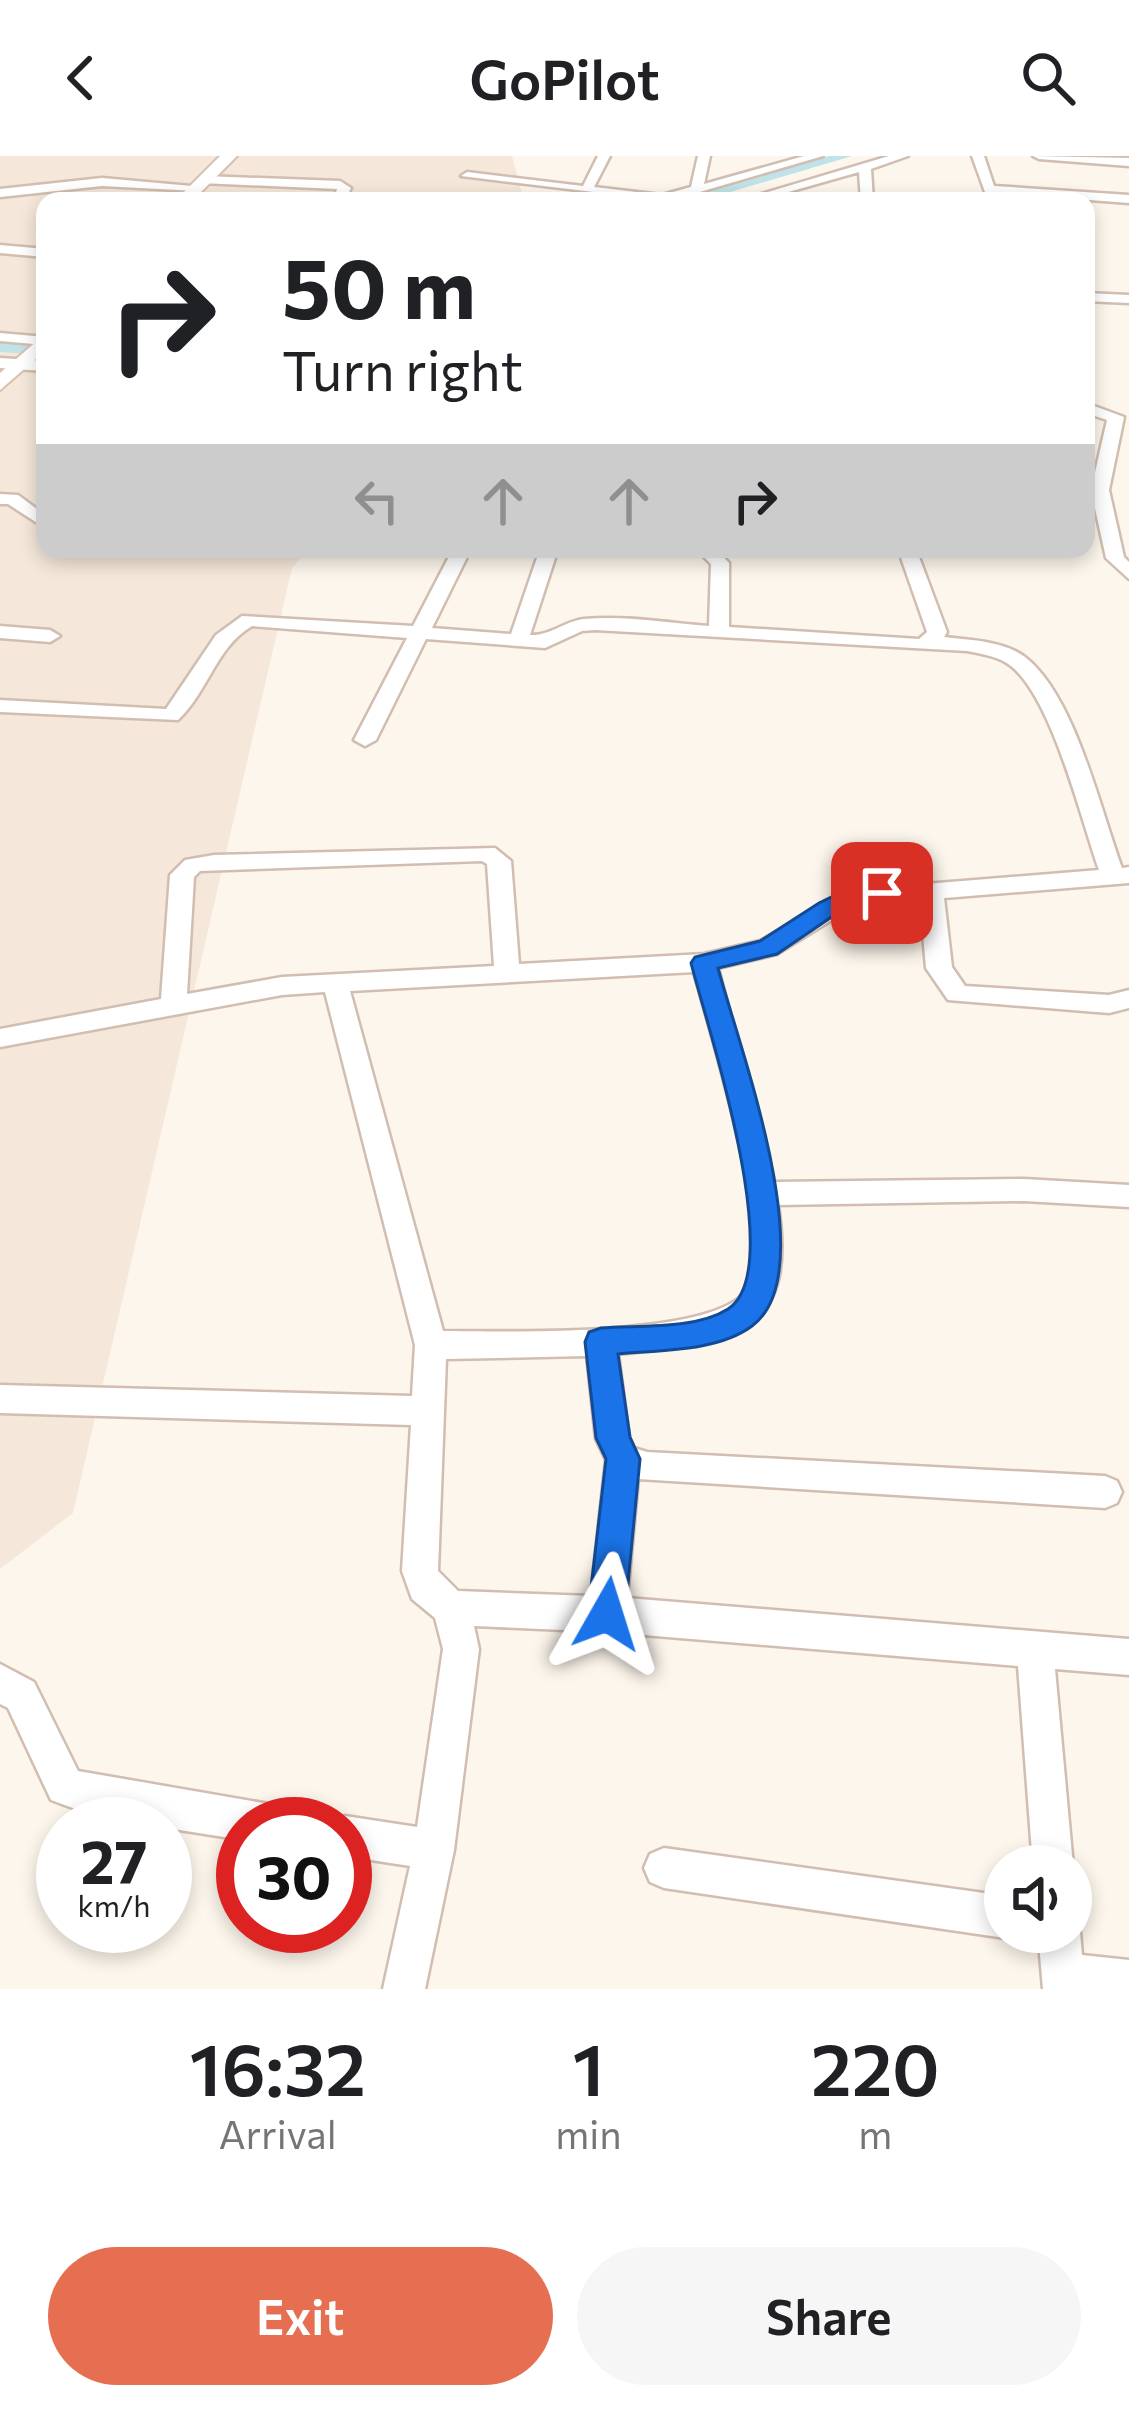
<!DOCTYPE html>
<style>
body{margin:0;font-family:Commissioner,sans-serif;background:#f6f6f6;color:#202124;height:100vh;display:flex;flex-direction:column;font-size:45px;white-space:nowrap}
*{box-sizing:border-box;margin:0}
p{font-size:39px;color:#757577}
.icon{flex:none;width:66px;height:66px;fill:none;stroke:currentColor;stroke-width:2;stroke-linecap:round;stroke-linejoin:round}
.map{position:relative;height:1833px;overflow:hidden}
.drawer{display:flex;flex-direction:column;background:#fff;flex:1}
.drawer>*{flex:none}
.top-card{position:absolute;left:36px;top:36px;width:1059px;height:366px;border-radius:24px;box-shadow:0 6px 18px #0003;background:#fff;color:#202124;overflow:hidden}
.buttons{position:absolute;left:984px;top:1689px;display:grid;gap:24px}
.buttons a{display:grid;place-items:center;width:108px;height:108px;border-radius:50%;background:#fff;box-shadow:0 6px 18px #0003;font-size:60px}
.speed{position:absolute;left:36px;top:1641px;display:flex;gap:24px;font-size:60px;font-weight:700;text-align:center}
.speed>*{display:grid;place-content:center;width:156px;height:156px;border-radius:50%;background:#fff;box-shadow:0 6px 18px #0003;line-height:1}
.speed small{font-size:30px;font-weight:400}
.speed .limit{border:18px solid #d22;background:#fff;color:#111}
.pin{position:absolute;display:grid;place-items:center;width:102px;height:102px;color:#fff;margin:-51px;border-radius:24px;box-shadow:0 6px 18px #0006}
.me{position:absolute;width:132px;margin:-66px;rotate:6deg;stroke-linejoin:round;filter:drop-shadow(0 0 9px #0008)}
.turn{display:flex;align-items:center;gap:42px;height:252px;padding:0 48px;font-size:54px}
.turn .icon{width:156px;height:156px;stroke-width:2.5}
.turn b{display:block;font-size:84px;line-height:102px}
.lanes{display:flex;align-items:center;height:114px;padding:0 48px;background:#0003;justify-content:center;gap:60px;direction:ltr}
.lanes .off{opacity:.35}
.eta{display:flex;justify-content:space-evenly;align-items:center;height:204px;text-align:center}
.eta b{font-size:72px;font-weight:600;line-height:84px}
.action{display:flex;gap:24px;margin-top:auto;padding:24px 48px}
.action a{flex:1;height:138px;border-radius:72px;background:#e76f51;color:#fff;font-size:48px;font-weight:600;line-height:138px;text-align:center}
.action a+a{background:#f6f6f6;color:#202124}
header{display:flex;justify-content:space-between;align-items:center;height:156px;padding:0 48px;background:#fff;font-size:54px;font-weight:600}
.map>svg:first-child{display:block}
.residential{fill:#f5e8da}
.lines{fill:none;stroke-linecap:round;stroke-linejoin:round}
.canal{fill:#bfe3e8;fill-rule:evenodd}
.minor-casing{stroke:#d1beb0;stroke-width:5}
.secondary-casing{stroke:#d6c0b0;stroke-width:4}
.minor{fill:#fff;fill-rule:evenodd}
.secondary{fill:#fff;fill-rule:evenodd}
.route{fill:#1a73e8;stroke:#114b97;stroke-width:3}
</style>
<header><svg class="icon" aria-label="back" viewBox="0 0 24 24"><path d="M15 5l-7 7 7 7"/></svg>GoPilot<svg class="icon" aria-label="search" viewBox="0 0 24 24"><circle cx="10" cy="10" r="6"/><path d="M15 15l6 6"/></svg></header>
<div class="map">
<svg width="1129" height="1833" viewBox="0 0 1129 1833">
<rect width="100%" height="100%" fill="#fdf6ec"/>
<!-- residential -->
<path class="residential" d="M0,0H512L524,45H45V393H308L292,412L73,1357L0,1413Z"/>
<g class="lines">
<!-- canal -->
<path class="canal" d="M829,0H852L700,45H675Z
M0,186L45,189V199L0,196Z"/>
<!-- minor casing -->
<g class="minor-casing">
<path id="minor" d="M598,0H610L594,31L662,39L691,31L698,0H710L704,28L804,0H823L669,45L461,20L467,16L583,30Z
M889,0H908L871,13L873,45H861L859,16L757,45H738Z
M972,0H984L994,30L1129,39V47L985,36Z
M1033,0L1129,2V10L1039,3Z
M204,20L340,25L351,32L348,38L404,45H343L335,40L337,33L200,27Z
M102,22L203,31L197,35L102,30L0,41V33Z
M0,89L45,93V101L0,97Z
M1086,137L1129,139V147L1086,145Z
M0,177L45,181V189L0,185Z
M0,202L45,205V215L0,212Z
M1086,247L1124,261L1109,334L1124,401L1129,406V423L1106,402L1091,334L1107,264L1086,257Z
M0,338L18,339L45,359V372L8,348H0Z
M453,393H471L432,472L511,478L540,393H558L530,479C550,480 565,465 584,463C625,459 669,467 709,470L711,408L696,393H716L729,407V471L919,483L927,476L898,393H916L947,476L944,481C970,484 1004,485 1025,501C1075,540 1100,653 1122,712L1129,711V727L944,742L952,811L965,830L1109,839L1129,834V852L1109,857L948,844L926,812L920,744L856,749L777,798L718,812L774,1026L1024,1023L1129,1029V1051L1024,1045L778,1049C798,1182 731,1187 618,1198L629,1282L634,1292L647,1296L1105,1320L1117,1325L1122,1336L1117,1347L1105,1352L638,1323L627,1442L1129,1483V1519L1055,1513L1073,1710L1071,1715V1710H1033L1018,1510L607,1476L474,1470L479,1493L454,1694L425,1833H383L410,1710L345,1700V1668H330L345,1660L417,1671L443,1493L435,1462L412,1443L402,1415L411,1269L0,1257V1229L412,1240L415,1189L325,836L282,839L0,891V873L161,843L170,719L185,704L214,699L495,692L511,705L519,808L704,798L760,785L851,734L1099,714C1081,663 1052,542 1011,510C998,500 982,498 967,495L595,474L582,475L545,492L426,483L376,584L365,590L354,584L407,482L252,470C216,491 208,536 178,564L0,556V544L166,553L216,479L242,460L413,470ZM482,705L487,708L494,810L282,821L187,838L194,721L200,715ZM694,816C710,876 775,1082 748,1132C720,1183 499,1175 443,1175L350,835ZM587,1200L596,1283L606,1304L591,1440L458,1435L438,1415L446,1203Z
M0,470L50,474L60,480L50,486L0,482Z
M0,1508L34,1526L78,1615L269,1648L283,1654L289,1668H243V1684L97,1661L51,1644L8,1552L0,1548Z
M664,1692L1005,1740V1776H1019L1005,1782L664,1732L650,1726L644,1712L650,1698Z
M1071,1760L1080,1776L1082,1799L1129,1804V1833H1043L1038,1776H1071Z"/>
</g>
<!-- secondary casing -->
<g class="secondary-casing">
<path id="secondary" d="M220,0H237L192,45H175Z
M45,178V195L0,234V217Z"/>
</g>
<!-- minor -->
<use href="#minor" class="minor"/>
<!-- secondary -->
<use href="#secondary" class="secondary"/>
</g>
<!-- route -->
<path class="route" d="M882,730L891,732V743L836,758L777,798L718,812C738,888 825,1117 752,1170C717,1196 659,1194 618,1198L630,1281L640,1303L625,1458L620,1470L607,1476L594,1470L588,1458L606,1303L596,1282L585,1186L589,1176L601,1172C638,1169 695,1174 728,1153C789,1114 707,870 691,807L695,801L760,785L819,747L842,736Z"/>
</svg>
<div class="buttons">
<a><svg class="icon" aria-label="sound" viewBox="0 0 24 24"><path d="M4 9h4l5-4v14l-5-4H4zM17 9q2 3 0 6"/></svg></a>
</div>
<div class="speed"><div>27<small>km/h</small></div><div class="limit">30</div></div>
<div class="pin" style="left:882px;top:737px;background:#d93025"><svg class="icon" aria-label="arrive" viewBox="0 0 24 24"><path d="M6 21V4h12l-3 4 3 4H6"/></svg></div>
<svg class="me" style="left:607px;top:1458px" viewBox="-20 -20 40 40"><path d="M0-17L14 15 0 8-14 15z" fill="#1a73e8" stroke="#fff" stroke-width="4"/></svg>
<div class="top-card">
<div class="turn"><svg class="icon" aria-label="right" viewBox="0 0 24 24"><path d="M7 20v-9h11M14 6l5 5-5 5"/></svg><div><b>50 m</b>Turn right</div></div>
<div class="lanes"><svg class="icon off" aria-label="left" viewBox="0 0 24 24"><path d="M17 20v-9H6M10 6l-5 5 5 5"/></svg><svg class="icon off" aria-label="ahead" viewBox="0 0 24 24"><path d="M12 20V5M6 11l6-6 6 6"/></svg><svg class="icon off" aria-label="ahead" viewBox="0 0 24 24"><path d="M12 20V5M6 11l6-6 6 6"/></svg><svg class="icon" aria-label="right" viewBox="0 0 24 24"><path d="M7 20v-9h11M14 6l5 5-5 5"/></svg></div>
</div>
</div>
<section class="drawer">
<div class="eta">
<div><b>16:32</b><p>Arrival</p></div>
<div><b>1</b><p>min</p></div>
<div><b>220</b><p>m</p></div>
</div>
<div class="action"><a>Exit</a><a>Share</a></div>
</section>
